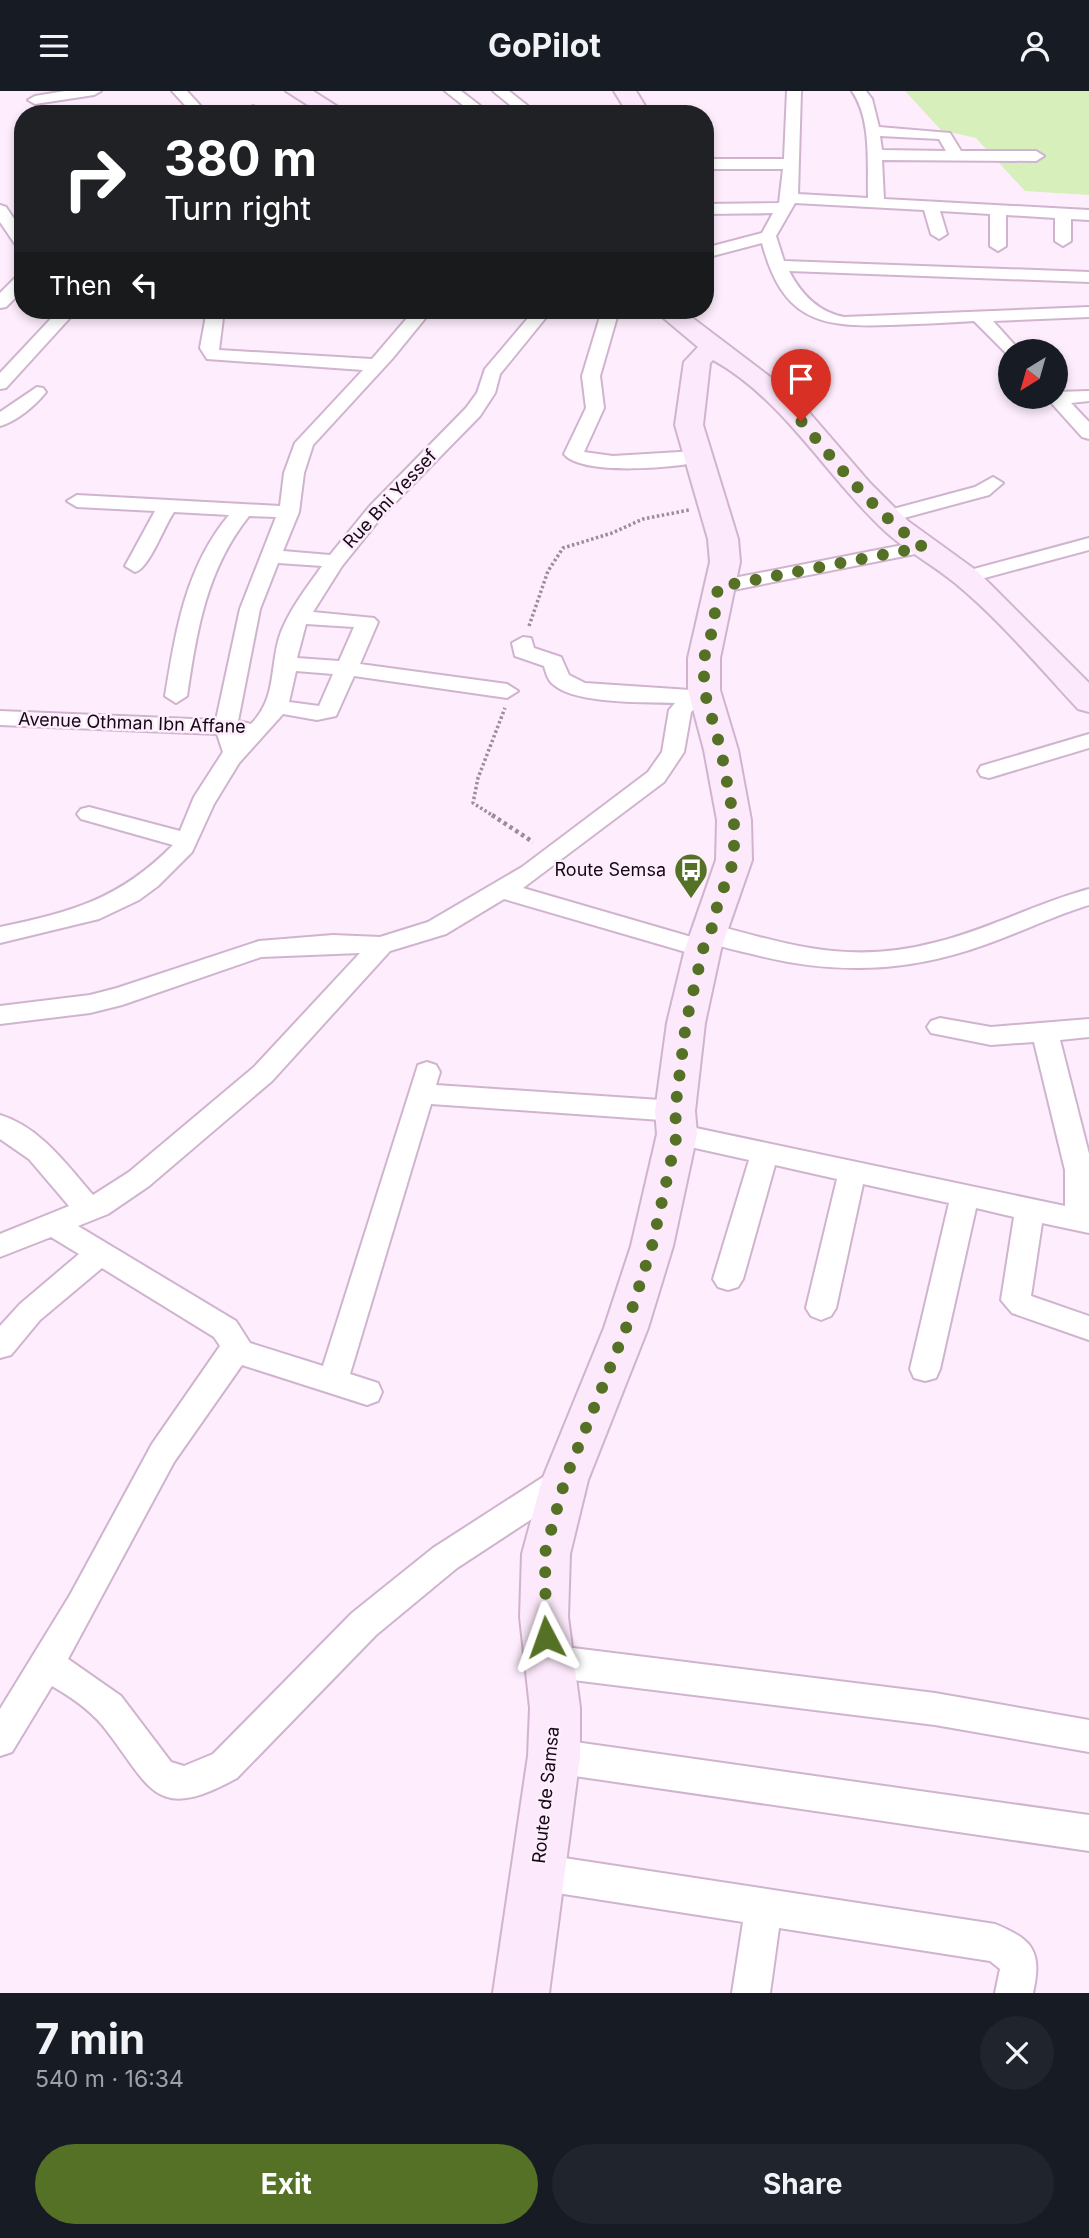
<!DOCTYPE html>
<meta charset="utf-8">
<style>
body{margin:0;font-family:Inter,sans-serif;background:#20242c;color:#f1f3f6;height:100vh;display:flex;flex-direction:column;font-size:26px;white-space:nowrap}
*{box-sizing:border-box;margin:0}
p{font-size:23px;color:#9ea1a6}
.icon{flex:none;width:38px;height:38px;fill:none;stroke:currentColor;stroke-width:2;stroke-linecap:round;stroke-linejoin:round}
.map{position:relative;height:1902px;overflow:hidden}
.details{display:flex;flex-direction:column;background:#171b24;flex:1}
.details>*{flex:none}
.top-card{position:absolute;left:14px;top:14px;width:700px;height:214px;border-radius:28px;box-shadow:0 4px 10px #0003;background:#202124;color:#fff;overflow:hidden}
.needle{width:46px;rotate:217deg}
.fabs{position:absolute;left:998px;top:248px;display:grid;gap:14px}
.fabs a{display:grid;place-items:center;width:70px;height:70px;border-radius:50%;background:#171b24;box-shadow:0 4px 10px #0003;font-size:35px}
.pin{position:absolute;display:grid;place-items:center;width:60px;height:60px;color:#fff;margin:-72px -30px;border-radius:50% 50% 50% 0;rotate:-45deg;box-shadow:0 0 7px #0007}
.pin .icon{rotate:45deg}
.me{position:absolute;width:77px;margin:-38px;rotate:356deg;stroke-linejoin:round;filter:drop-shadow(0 0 5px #0008)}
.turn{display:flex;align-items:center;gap:24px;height:147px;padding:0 35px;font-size:32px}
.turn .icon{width:91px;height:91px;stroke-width:2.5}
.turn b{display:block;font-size:49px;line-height:60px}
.then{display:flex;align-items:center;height:66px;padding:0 35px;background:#0003;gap:14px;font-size:26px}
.round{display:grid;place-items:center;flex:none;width:74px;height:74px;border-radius:37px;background:#20242c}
.head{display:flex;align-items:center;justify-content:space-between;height:119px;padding:0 35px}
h1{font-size:42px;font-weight:700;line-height:52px}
.action{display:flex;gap:14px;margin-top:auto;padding:14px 35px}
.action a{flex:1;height:80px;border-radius:42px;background:#557125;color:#fff;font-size:28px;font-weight:700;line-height:80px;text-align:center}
.action a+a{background:#20242c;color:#f1f3f6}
header{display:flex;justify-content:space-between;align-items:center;height:91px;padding:0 35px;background:#171b24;font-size:32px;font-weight:700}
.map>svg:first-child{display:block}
.green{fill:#d7efba}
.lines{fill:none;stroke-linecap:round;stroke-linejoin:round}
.street-casing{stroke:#d0b4cf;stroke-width:4}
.secondary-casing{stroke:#d0b4cf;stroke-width:4}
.path-far1{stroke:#9b8d9a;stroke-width:3.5;stroke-dasharray:2.5 2.5;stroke-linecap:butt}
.path{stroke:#9b8d9a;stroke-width:4.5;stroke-dasharray:3.5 3.5;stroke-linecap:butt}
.street{fill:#fff;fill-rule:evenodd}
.secondary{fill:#fce9fb;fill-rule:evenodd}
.route{stroke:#557125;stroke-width:12;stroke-dasharray:0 21.6}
.labels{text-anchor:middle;stroke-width:5;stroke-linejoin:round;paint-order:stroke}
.street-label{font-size:18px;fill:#130912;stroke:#feedfd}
.poi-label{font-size:18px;fill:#130912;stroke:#feedfd;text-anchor:end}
</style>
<header><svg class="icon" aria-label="menu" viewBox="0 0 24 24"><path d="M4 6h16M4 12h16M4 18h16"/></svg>GoPilot<svg class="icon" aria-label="person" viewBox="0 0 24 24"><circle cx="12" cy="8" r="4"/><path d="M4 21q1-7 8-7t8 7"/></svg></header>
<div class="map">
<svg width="1089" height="1902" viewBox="0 0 1089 1902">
<rect width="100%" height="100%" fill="#feedfd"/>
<!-- green -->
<path class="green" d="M905,0H1089V104L1025,100L976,47L941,39Z"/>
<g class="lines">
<!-- street casing -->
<g class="street-casing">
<path id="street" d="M65,0H101L94,4L35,13L28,9L35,5Z
M172,0H187L208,23H193Z
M445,0H461L491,23H474Z
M493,0H509L538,23H521Z
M787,0H801L798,103L868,107C867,73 872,29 852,0H866L872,8L879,36L950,42L961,60H1036L1044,65L1036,70L882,69L884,108L1089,119V129L1071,128V150L1063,155L1055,150V127L1006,124V155L998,160L990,155V123L940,120L947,143L939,148L931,143L924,119L795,112L776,145L784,170L1089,181V191L789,180C801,203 818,221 844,226L1089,216V226L993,230L1021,261H1010V266L974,230C946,232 917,233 889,234C817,237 782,227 762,152L705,167V157L762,142L773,122L705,123V113L779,112L783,78H705V68H784ZM880,45L939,48L946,60L882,59Z
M253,15L268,23L248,22L246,19Z
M0,114L6,116L23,141V158L17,156L0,131Z
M23,184V199L6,216L0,217V202L17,185Z
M59,219H77L6,297L0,298V282Z
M207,219H224L219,259L372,268L414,219H432L392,268L313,354L304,382L299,421L283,460L330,464L369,416L466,317L477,302L485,278L535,219H552L500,283L495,302L480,325L383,424L342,475L313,521L374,527L378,531L360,573L507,593L518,600L507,607L354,585L336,625L317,629L283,623L239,672L214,713L192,761L158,795L139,809L99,828L0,852V836C72,821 120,808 173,754L81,728L77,723L81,718L89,716L180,740L194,706L223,661L217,643L0,634V620L216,629L240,518L276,426L249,425C206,479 197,539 187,605L176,612L165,605C176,539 185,477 229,424L174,421C164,435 149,478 135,481L125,475L155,420L77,416L67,410L77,404L280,415L284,382L295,352L363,279L207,268L200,257ZM278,472L322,475C307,496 290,518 281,541C269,573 278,606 251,633L238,630L260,518ZM306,533L354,536L339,570L297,567ZM296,580L333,583L319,615L289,611Z
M602,219H619L600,285L604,317L584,361L613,365L696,360L705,366L703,370C677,377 581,385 564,363L586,317L582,285Z
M37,296L43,297L46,301C35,315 17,330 0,335V321Z
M1089,300V310L1071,312L1089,331V348L1082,346L1046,306H1055V301Z
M993,386L1003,392L989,404L889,431L879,425L882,421L975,396Z
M1089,447V459L966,492L956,486L959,482Z
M923,450L930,452L933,456L930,460L718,502L708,496L718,490Z
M523,546L531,547L534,557L561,566L569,584L585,592L690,599L704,592L715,599L691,621L684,661L664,691L523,797L712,852L716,858L712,864L703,866L504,808L446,843L390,860L272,990L149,1095L108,1123L78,1135L236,1230L250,1252L323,1275L418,974L427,971L436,974L440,981L436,994L675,1010L685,1013L689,1020L685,1027L675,1030L431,1013L350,1283L378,1292L382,1301L378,1310L367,1314L242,1274L174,1371L68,1568L121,1605L171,1671L184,1675L213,1663L352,1522L433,1457L554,1379L565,1375L576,1379L581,1389L576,1399L457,1477L376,1544L237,1687C153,1734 150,1694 103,1635C89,1618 71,1606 52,1595L12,1661L0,1665V1618L70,1504L152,1353L220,1255L214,1246L102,1177L40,1229L11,1264L0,1267V1235L20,1213L79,1163L51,1146L0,1166V1143L69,1115L29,1068L0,1048V1024C40,1036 67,1074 93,1104L129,1081L254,976L360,862L261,866L122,914L90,922L0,933V915L90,904L117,897L259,850L333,844L380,846L428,831L522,776L648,681L662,661L669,619L675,612C646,611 576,613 554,594C548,590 546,582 544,575L515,565L512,552Z
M1089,643V657L989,687L981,685L978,680L981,675Z
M1089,798V814C1053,825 1019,842 984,854C906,882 831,884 752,863C737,859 707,855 699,841L702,835L711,833C793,855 851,874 937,851C989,838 1037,812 1089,798Z
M940,927L991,936L1089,928V946L1060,949L1089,1063V1142L1042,1132L1031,1205L1089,1225V1249L1012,1222L1001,1209L1014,1126L976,1117L940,1278L936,1287L925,1290L914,1287L910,1278L949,1112L863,1093L836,1217L831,1225L821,1229L811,1225L806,1217L837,1088L775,1074L743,1188L738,1196L728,1199L718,1196L713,1188L749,1069L677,1053L667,1050L663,1043L667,1036L677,1033L1065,1115V1079L1034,951L991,954L931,942L927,936L931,930Z
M549,1554L935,1602L1089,1629V1661L935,1634L549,1586L537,1581L532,1570L537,1559Z
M554,1648L1089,1724V1760L554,1682L542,1677L536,1665L542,1653Z
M538,1763L995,1833C1034,1849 1042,1861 1033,1902H995L1000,1878L990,1870L779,1837L770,1902H732L743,1831L538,1799L525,1794L520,1781L525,1768Z"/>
</g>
<!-- secondary casing -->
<g class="secondary-casing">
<path id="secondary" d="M286,0H313L349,23H322Z
M614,0H636L650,23H628Z
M654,219H682L794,304L870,392L908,430L977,480L1089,592V621L1078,618C1038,575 1000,529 955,492C933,474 907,460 886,441C826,386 785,309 713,269L710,272L703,334L738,448L740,471L720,567V599L738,659L751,729L752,769L721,858L705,932L695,1020L697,1043L673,1155L648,1237L588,1389L570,1463L568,1526L580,1617V1665L549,1902H493L528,1665L530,1617L520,1526L522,1463L542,1389L604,1237L631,1155L657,1043L655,1020L667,932L685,858L716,769L717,729L704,659L688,599V567L710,471L708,448L675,334L684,271L698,256Z"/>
</g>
<!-- path-far1 -->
<path class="path-far1" d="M529,535L548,480L563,457L612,442L643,428L689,419
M495,726L473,712L478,687L505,617"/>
<!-- path -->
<path class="path" d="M492,724L533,751"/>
<!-- street -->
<use href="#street" class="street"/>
<!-- secondary -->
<use href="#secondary" class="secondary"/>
</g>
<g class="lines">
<!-- route -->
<path class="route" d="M546,1546L545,1462L555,1425L565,1389L626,1237L652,1155L677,1043L675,1020L686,932L703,858L716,827L717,815L734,769V729L721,659L704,599V567L713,537L718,496L923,456C876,423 838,374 801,330"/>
</g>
<!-- icons -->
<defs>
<g id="bus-pin" transform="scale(1.75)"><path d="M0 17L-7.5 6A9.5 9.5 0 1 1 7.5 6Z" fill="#557125" stroke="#feedfd"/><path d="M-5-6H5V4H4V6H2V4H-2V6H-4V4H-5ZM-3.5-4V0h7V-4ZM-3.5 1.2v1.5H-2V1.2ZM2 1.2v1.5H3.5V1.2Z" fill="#fff"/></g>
</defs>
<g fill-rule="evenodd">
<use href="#bus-pin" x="691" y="779"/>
</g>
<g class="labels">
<!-- street labels -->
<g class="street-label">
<text transform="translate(390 408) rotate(-47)" y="6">Rue Bni Yessef</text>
<text transform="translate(132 632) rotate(2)" y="6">Avenue Othman Ibn Affane</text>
<text transform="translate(546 1704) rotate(-84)" y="6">Route de Samsa</text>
</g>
<!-- poi labels -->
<g class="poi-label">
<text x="666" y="785">Route Semsa</text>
</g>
</g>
</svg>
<div class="fabs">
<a><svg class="needle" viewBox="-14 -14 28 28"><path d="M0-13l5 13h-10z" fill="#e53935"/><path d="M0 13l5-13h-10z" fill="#9ea1a6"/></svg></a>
</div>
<div class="pin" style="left:801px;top:330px;background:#d93025"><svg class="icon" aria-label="arrive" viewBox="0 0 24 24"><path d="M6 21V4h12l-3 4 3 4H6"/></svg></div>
<svg class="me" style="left:546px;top:1546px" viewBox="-20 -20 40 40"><path d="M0-17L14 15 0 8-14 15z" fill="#557125" stroke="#fff" stroke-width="4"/></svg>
<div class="top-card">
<div class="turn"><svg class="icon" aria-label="right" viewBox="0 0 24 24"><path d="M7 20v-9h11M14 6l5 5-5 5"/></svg><div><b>380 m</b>Turn right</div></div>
<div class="then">Then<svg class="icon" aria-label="left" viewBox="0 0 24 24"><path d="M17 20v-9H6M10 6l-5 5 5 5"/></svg></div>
</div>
</div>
<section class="details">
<div class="head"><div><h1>7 min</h1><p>540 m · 16:34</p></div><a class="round"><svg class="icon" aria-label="close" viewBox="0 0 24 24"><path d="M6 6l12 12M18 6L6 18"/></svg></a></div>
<div class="action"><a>Exit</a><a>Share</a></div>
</section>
